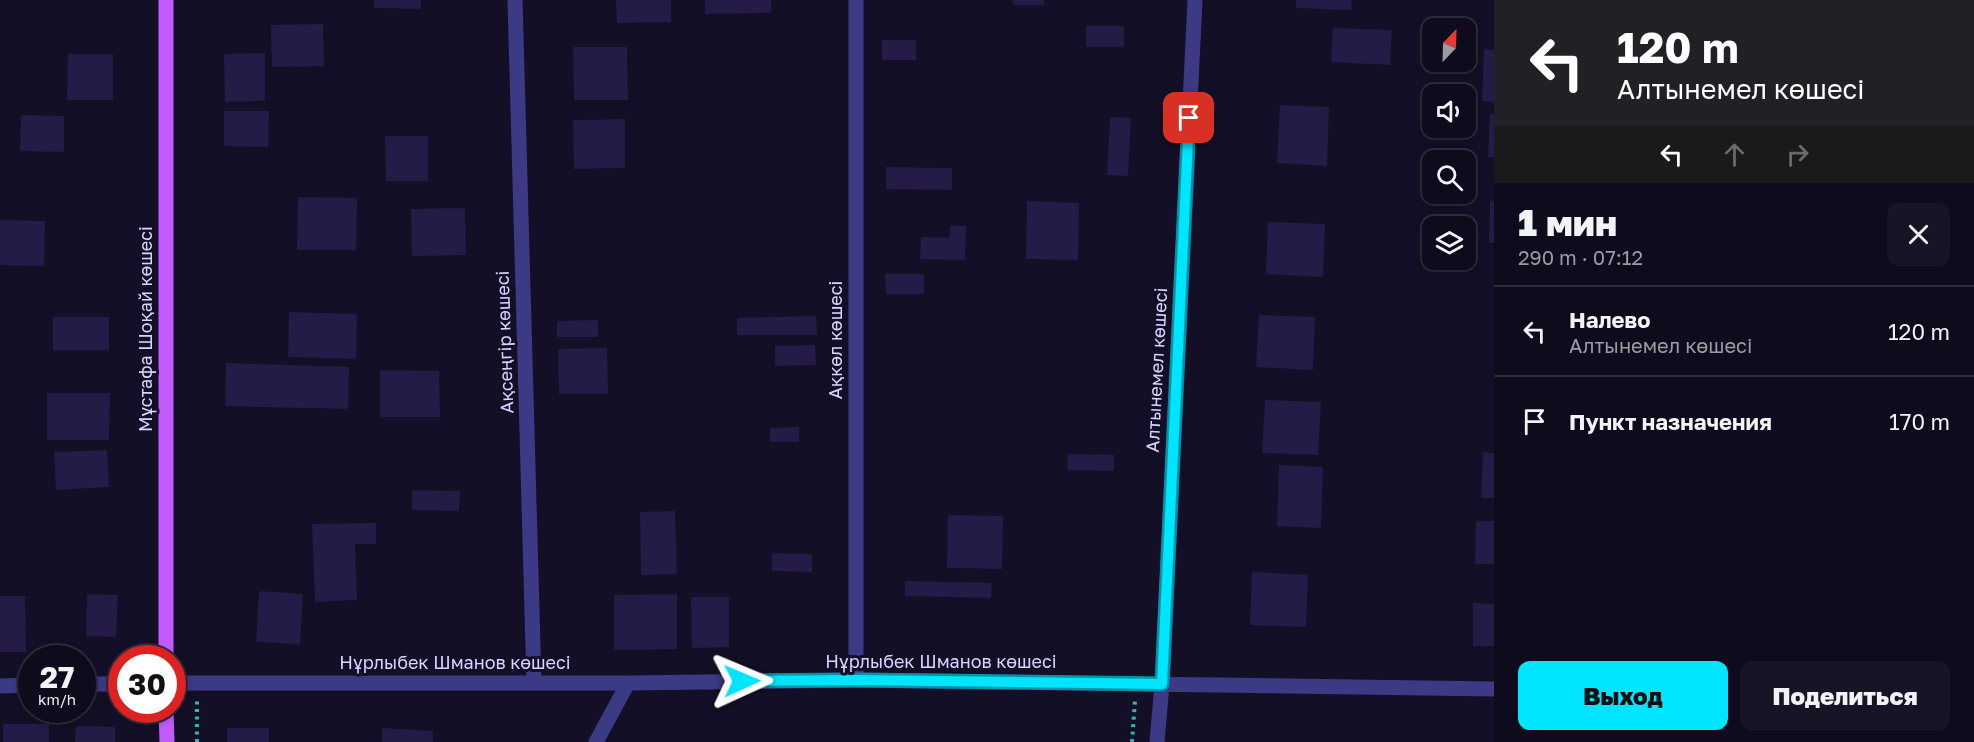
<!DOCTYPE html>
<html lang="ru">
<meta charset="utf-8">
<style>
body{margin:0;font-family:"Golos Text",sans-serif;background:#171425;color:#f1f3f6;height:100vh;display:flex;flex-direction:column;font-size:22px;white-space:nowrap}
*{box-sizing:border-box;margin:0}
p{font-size:20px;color:#9b9ba3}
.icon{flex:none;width:33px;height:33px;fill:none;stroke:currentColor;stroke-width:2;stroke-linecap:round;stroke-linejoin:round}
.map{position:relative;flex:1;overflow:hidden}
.panel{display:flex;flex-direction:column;background:#0e0b1c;width:480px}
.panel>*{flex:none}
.guide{background:#202124;color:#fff;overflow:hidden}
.needle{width:39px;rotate:23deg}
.buttons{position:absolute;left:1422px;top:18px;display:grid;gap:12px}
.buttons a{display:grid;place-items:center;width:54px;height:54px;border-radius:12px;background:#0e0b1c;box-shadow:0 3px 9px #0003,0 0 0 2px #2e2b3b;font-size:30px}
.speed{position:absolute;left:18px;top:645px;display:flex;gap:12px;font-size:30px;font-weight:700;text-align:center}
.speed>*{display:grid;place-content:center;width:78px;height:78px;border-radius:50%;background:#0e0b1c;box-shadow:0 3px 9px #0003,0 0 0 2px #2e2b3b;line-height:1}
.speed small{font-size:15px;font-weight:400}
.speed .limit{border:9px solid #d22;background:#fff;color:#111}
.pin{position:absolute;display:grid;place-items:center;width:51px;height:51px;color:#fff;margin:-26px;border-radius:12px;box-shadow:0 3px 9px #0006}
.me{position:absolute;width:66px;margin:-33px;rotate:89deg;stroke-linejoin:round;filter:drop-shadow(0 0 4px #0008)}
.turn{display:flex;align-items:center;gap:21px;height:126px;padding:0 24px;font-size:27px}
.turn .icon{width:78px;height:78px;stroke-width:2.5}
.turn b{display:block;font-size:42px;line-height:51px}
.lanes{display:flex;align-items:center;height:57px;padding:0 24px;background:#0003;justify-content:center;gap:30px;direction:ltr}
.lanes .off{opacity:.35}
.round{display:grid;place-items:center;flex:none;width:63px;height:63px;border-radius:12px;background:#171425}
.head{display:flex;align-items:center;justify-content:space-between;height:102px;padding:0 24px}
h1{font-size:36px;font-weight:800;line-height:45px}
.button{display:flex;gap:12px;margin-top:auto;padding:12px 24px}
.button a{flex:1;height:69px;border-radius:12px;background:#00e5ff;color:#111;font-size:24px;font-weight:800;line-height:69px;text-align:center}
.button a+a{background:#171425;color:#f1f3f6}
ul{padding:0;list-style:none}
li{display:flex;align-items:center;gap:18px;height:90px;padding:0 24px;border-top:2px solid #2e2b3b}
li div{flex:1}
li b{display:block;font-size:22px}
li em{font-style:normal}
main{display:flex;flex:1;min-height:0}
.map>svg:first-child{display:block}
.building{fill:#241b47}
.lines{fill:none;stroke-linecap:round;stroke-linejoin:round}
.path{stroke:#2fb8b0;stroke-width:4;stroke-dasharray:3 4.5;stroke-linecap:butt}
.minor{stroke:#3d3a85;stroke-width:15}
.major{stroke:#c25bff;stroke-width:15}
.route-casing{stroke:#0095a6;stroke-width:15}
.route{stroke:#00e5ff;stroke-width:10}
.labels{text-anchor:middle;stroke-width:6;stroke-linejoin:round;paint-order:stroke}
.street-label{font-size:18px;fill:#d9d4ff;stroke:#130f26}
</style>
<main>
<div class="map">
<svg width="1494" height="742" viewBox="0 0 1494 742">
<rect width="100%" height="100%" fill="#130f26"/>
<!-- building -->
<path class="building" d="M374,0H421V9L374,8Z
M616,0H671V22L617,23Z
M705,0H771V13L705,14Z
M1013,0H1044V5H1013Z
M1296,0H1352L1351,10L1296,8Z
M323,24L324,66L272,67L271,25Z
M1086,26H1124V47H1086Z
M1333,28L1392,30L1390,65L1331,62Z
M882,40H916V60H882Z
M573,47H627L628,100H574Z
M1484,49L1494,50V102L1482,101Z
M265,53V101L225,102L224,54Z
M68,54H113V100H67Z
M1280,105L1329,107L1327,166L1277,163Z
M224,111H269L268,147L224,146Z
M1490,114H1494V157H1488Z
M21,115L64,116V152L20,151Z
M1110,117L1131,118L1128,176L1107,175Z
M625,119V168L574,169L573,120Z
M385,136H428V181H386Z
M886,167L952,168V190L886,189Z
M298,197L357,198L356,250H297Z
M1027,201L1079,203L1078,260L1026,259Z
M1490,201H1494V243H1489Z
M465,208L466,255L412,256L411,209Z
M0,220L45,221L44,266L0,265Z
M1268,222L1325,224L1323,277L1266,274Z
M950,226H966L965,260L920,259L921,237L949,238Z
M885,274H924V294H886Z
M289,312L357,314L356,359L288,357Z
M1259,315L1315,317L1313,370L1256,367Z
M816,316L817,335H737V318Z
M53,317H109V350H53Z
M598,320V337H557V321Z
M815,345L816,365L775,366V346Z
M607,348L608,394H559L558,349Z
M226,363L349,367L348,409L225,406Z
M380,370L439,371L440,417H380Z
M47,393H110L109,440H47Z
M1265,400L1321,402L1318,455L1262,453Z
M799,427V442H770V428Z
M107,450L109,487L56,490L54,452Z
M1483,452L1494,453V498H1481Z
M1068,454L1114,455V471L1067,470Z
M1279,465L1323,467L1321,528L1277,526Z
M412,490L460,491L459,511L412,510Z
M675,511L677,574L641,575L640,512Z
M948,515L1003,516L1002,569L947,568Z
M1476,521H1494V564H1475Z
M376,523V544H355L357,600L315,602L312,524Z
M772,553L812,554V572L772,571Z
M1252,572L1308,575L1306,627L1250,625Z
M905,581L992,583L991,598L905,596Z
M259,591L303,594L300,644L256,642Z
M87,594L118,595L116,637L86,636Z
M677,594V649L614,650V595Z
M0,596H25L26,652H0Z
M691,597H729V647L692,648Z
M1473,603L1494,604V646H1473Z
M3,724H49V742H3Z
M76,726L115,727V742H75Z
M227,728H269V742H227Z
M382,728L433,731V742H382Z"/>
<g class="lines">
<!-- path -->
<path class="path" d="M197,742V701
M1132,742L1135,701"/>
<!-- minor -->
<path class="minor" d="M515,0L534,683
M856,0V680
M172,683H628L856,680L1494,689
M82,684H122
M0,686L32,685
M596,742L628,683
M1157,742L1162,684L1195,0"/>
<!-- major -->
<path class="major" d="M166,658V0
M166,710L167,742"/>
</g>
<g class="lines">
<!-- route casing -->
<g class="route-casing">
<path id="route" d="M742,681L856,680L1162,684L1189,118"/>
</g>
<!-- route -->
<use href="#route" class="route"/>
</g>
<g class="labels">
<!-- street labels -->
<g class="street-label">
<text transform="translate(146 329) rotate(-90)" y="6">Мұстафа Шоқай көшесi</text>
<text transform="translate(836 340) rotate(-90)" y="6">Ақкөл көшесі</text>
<text transform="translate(505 342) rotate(-92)" y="6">Ақсеңгір көшесі</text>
<text transform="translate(1157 370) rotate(-87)" y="6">Алтынемел көшесі</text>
<text x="941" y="668">Нұрлыбек Шманов көшесі</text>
<text x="455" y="669">Нұрлыбек Шманов көшесі</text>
</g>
</g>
</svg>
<div class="buttons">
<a><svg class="needle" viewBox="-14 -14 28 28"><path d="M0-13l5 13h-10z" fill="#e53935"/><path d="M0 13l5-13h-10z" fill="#9b9ba3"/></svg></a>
<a><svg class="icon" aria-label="sound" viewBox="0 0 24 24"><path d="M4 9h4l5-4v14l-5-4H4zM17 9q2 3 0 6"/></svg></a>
<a><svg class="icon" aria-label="search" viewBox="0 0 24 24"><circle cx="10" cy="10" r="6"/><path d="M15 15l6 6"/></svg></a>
<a><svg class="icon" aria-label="layers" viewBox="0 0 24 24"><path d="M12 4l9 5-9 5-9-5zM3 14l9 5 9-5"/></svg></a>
</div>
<div class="speed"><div>27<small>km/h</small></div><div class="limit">30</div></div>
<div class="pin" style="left:1189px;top:118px;background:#d93025"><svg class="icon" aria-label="arrive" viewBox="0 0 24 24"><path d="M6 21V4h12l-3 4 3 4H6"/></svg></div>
<svg class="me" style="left:742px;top:681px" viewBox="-20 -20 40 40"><path d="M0-17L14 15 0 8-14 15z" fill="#00e5ff" stroke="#fff" stroke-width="4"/></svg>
</div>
<section class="panel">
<div class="guide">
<div class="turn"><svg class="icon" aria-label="left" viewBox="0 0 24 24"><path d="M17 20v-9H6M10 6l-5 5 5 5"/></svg><div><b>120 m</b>Алтынемел көшесі</div></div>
<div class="lanes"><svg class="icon" aria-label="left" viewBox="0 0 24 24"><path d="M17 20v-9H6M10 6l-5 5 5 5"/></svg><svg class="icon off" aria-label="ahead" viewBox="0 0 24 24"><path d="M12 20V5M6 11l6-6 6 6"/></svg><svg class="icon off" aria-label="right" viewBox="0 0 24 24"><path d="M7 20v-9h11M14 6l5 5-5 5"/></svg></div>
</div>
<div class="head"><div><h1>1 мин</h1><p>290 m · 07:12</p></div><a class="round"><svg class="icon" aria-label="close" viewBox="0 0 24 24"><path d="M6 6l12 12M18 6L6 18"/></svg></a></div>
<ul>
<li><svg class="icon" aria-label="left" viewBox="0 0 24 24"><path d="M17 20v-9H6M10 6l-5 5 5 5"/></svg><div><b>Налево</b><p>Алтынемел көшесі</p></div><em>120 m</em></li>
<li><svg class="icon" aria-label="arrive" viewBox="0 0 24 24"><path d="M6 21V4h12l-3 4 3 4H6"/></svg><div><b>Пункт назначения</b></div><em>170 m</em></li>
</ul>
<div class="button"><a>Выход</a><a>Поделиться</a></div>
</section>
</main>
